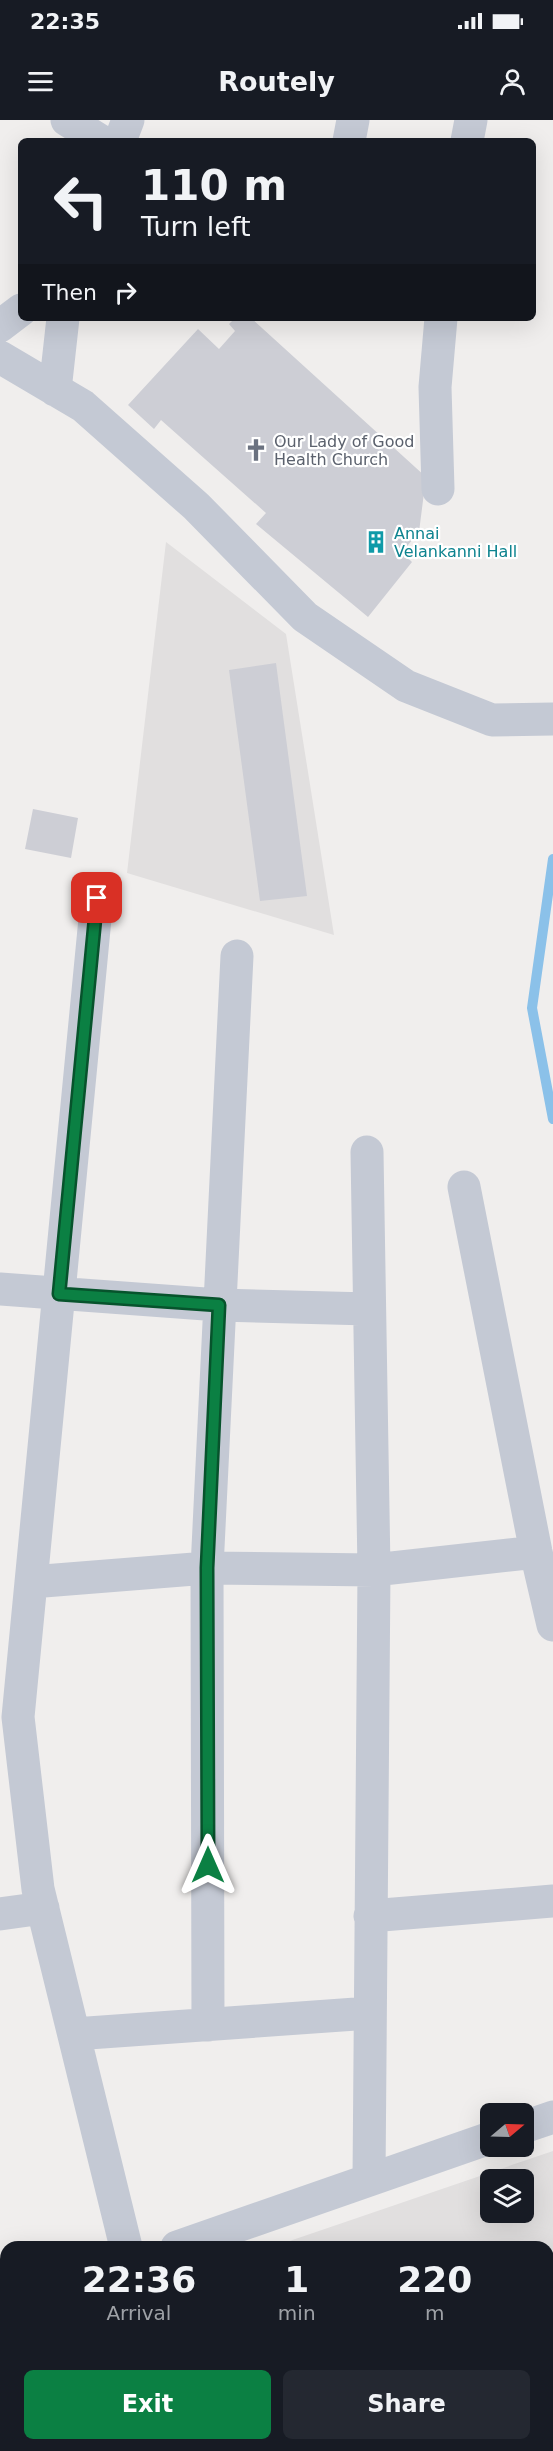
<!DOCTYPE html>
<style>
body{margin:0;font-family:"DejaVu Sans",sans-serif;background:#242831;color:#f1f3f6;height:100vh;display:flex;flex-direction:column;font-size:22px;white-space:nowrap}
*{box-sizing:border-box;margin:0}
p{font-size:20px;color:#9ea1a6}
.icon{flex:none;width:33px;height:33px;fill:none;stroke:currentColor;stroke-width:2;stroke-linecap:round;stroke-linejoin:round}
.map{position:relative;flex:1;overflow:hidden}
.side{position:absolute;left:0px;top:2121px;width:554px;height:210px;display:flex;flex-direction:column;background:#171b24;border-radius:18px 18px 0 0;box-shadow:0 6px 24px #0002}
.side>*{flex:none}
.top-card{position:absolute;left:18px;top:18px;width:518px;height:183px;border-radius:9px;box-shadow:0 6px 24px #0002;background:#171b24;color:#f1f3f6;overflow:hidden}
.needle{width:39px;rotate:71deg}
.fabs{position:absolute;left:480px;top:1983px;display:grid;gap:12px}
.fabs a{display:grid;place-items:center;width:54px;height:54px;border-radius:9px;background:#171b24;box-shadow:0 6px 24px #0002;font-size:30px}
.pin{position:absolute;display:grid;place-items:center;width:51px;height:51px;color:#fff;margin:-26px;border-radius:12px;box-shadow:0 3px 9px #0006}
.me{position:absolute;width:66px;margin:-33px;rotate:0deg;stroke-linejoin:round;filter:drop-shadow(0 0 4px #0008)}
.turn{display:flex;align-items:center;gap:21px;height:126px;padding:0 24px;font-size:27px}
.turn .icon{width:78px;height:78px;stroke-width:2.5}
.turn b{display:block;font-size:42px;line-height:51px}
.then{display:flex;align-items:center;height:57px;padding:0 24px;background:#0003;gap:12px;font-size:22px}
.eta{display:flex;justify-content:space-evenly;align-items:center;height:102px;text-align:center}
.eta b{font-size:36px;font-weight:600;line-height:42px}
.button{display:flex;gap:12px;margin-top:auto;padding:12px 24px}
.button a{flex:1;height:69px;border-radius:9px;background:#0b8043;color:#fff;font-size:24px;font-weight:600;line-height:69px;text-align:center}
.button a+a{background:#242831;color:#f1f3f6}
.status{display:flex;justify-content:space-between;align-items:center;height:42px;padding:0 30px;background:#171b24;direction:ltr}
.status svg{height:16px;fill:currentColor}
header{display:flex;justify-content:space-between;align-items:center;height:78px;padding:0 24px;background:#171b24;font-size:27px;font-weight:600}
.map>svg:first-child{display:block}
.education{fill:#e1dfdf;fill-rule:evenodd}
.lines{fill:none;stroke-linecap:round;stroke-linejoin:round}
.stream{stroke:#8bc1e9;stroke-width:10}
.building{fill:#cdced5}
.minor{stroke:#c4c9d4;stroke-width:33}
.route-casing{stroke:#07532c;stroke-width:15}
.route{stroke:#0b8043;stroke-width:10}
.labels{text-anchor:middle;stroke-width:4.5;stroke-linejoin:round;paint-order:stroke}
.worship-label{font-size:16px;fill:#5b616d;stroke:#fff;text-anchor:start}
.culture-label{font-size:16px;fill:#0d838f;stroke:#fff;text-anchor:start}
</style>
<div class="status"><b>22:35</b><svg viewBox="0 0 49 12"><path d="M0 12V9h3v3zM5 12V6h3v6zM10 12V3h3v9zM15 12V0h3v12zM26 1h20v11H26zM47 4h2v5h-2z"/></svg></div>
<header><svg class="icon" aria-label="menu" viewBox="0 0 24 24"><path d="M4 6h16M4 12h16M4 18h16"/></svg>Routely<svg class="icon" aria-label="person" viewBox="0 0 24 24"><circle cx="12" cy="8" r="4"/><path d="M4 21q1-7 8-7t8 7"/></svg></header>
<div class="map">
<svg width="553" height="2331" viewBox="0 0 553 2331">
<rect width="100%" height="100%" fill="#f0eeed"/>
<!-- education -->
<path class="education" d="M166,422L286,514L334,815L127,753Z
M553,2031V2331H0V2220L6,2217V2325H548V2127H272ZM490,2060H524V2092H490Z"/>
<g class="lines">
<!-- stream -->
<path class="stream" d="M553,739L532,888L553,999"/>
</g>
<!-- building -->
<path class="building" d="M235,198H251L426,357L419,412L402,432L412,442L368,497L256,404L266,393L161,300L154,309L128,285L198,209L219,229L235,211L229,204Z
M276,543L307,776L260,781L229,550Z
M33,689L78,698L71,738L25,729Z"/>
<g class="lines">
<!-- minor -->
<path class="minor" d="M67,0L101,21
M120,21L128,0
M349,21L353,0
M467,21L471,0
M0,206L21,190
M0,237L83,286L196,386L305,497L406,566L492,600L553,599
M55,270L63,198
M438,369L435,267L441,198
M97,778L18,1597L38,1769L126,2127
M367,1032L374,1450L369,2059
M464,1067L536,1432L553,1505
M0,1169L219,1185L369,1189
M31,1462L207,1448L374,1450L536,1432
M0,1794L43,1788
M370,1796L553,1781
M208,1905L207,1448L237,836
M74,1914L370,1893
M524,2007L553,1997
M177,2127L490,2018
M0,2174L6,2175
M511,2325L513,2331"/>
</g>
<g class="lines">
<!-- route casing -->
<g class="route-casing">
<path id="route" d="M97,778L59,1174L219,1185L207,1448L208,1745"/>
</g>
<!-- route -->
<use href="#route" class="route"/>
</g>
<!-- icons -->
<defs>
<g id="church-bare" transform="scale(1.8)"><path d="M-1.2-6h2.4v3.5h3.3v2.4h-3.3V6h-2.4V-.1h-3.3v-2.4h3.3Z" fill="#6b7280" stroke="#fff" stroke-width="2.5" paint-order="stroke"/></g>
<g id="building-bare" transform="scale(1.8)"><path d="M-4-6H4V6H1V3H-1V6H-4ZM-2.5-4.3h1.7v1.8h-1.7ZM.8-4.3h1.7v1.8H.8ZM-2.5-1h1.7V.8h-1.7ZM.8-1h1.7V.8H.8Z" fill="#0f9aa8" stroke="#fff" stroke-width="2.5" paint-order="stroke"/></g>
</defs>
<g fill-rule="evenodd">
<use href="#church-bare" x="256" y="330"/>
<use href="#building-bare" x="376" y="422"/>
</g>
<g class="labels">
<!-- worship labels -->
<g class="worship-label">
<text x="274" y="327">Our Lady of Good<tspan x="274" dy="18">Health Church</tspan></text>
</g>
<!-- culture labels -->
<g class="culture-label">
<text x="394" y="419">Annai<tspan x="394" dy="18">Velankanni Hall</tspan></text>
</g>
</g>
</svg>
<div class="fabs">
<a><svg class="needle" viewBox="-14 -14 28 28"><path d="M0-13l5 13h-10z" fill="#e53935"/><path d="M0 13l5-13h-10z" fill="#9ea1a6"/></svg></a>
<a><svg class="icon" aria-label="layers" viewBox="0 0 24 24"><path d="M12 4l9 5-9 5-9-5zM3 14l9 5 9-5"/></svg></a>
</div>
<div class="pin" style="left:97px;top:778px;background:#d93025"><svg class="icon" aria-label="arrive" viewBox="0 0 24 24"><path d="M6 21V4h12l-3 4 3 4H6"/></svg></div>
<svg class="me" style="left:208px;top:1745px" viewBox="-20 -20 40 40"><path d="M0-17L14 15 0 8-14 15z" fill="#0b8043" stroke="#fff" stroke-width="4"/></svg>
<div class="top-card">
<div class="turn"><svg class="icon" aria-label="left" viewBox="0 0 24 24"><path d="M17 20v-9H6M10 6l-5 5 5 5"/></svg><div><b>110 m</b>Turn left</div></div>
<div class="then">Then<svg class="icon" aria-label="right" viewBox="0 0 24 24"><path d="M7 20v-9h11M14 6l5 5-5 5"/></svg></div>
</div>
<section class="side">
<div class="eta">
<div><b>22:36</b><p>Arrival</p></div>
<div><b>1</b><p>min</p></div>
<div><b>220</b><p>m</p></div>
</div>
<div class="button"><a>Exit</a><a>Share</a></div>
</section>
</div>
